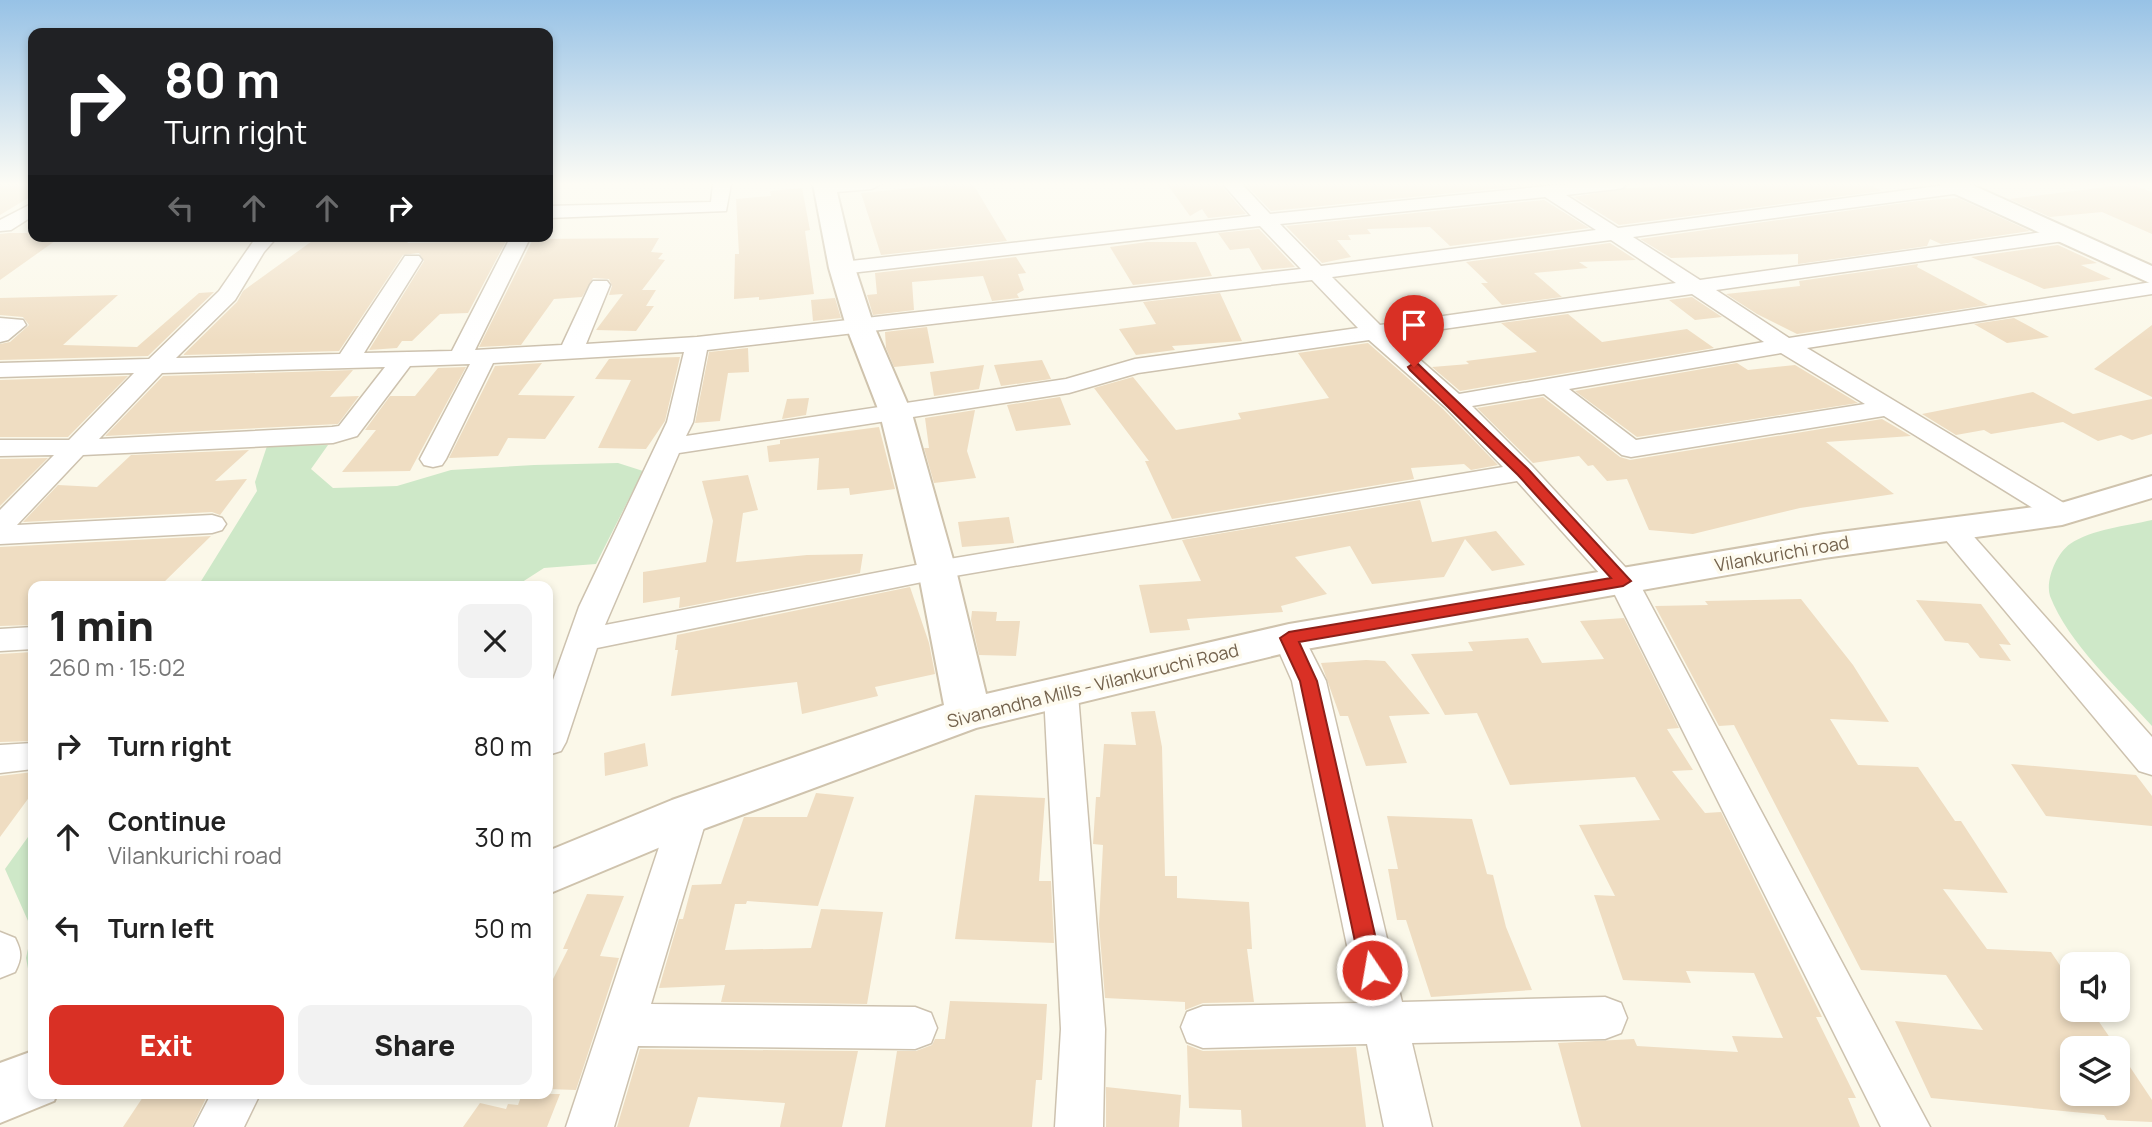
<!DOCTYPE html>
<meta charset="utf-8">
<style>
body{margin:0;font-family:Manrope,sans-serif;background:#f2f2f2;color:#222;height:100vh;display:flex;flex-direction:column;font-size:26px;white-space:nowrap}
*{box-sizing:border-box;margin:0}
p{font-size:23px;color:#767676}
.icon{flex:none;width:38px;height:38px;fill:none;stroke:currentColor;stroke-width:2;stroke-linecap:round;stroke-linejoin:round}
.map{position:relative;flex:1;overflow:hidden}
.side{position:absolute;left:28px;top:581px;width:525px;height:518px;display:flex;flex-direction:column;background:#fff;border-radius:14px;box-shadow:0 4px 10px #0003}
.side>*{flex:none}
.hud{position:absolute;left:28px;top:28px;width:525px;height:214px;border-radius:14px;box-shadow:0 4px 10px #0003;background:#202124;color:#fff;overflow:hidden}
.tools{position:absolute;left:2060px;top:952px;display:grid;gap:14px}
.tools a{display:grid;place-items:center;width:70px;height:70px;border-radius:14px;background:#fff;box-shadow:0 4px 10px #0003;font-size:35px}
.pin{position:absolute;display:grid;place-items:center;width:60px;height:60px;color:#fff;margin:-72px -30px;border-radius:50% 50% 50% 0;rotate:-45deg;box-shadow:0 0 7px #0007}
.pin .icon{rotate:45deg}
.me{position:absolute;width:77px;margin:-38px;rotate:348deg;stroke-linejoin:round;filter:drop-shadow(0 0 5px #0008)}
.turn{display:flex;align-items:center;gap:24px;height:147px;padding:0 21px;font-size:32px}
.turn .icon{width:91px;height:91px;stroke-width:2.5}
.turn b{display:block;font-size:49px;line-height:60px}
.lanes{display:flex;align-items:center;height:66px;padding:0 21px;background:#0003;justify-content:center;gap:35px;direction:ltr}
.lanes .off{opacity:.35}
.round{display:grid;place-items:center;flex:none;width:74px;height:74px;border-radius:14px;background:#f2f2f2}
.overview{display:flex;align-items:center;justify-content:space-between;height:119px;padding:0 21px}
h1{font-size:42px;font-weight:800;line-height:52px}
.primary-button{display:flex;gap:14px;margin-top:auto;padding:14px 21px}
.primary-button a{flex:1;height:80px;border-radius:14px;background:#d93025;color:#fff;font-size:28px;font-weight:800;line-height:80px;text-align:center}
.primary-button a+a{background:#f2f2f2;color:#222}
ul{padding:0;list-style:none}
li{display:flex;align-items:center;gap:21px;height:91px;padding:0 21px}
li div{flex:1}
li b{display:block;font-size:26px}
li em{font-style:normal}
.map>svg:first-child{display:block}
.green{fill:#cee8c8}
.building{fill:#efddc2}
.lines{fill:none;stroke-linecap:round;stroke-linejoin:round}
.street-casing{stroke:#cdc2af;stroke-width:3}
.secondary-casing{stroke:#cfc3ad;stroke-width:4}
.street{fill:#fff;fill-rule:evenodd}
.secondary{fill:#fff;fill-rule:evenodd}
.route{fill:#d93025;stroke:#8d1f18;stroke-width:2}
.labels{text-anchor:middle;stroke-width:7;stroke-linejoin:round;paint-order:stroke}
.street-label{font-size:18px;fill:#74634e;stroke:#fefbef}
</style>
<div class="map">
<svg width="2152" height="1127" viewBox="0 0 2152 1127">
<rect width="100%" height="100%" fill="#fbf8e9"/>
<!-- green -->
<path class="green" d="M328,445L311,469L333,488L397,486L451,470L534,465L618,463L643,471L596,564L544,568L516,586H198L257,491L255,482L267,446Z
M2152,520V726C2119,689 2068,643 2050,596C2045,580 2057,553 2070,544C2092,529 2126,526 2152,520Z
M33,830V995L26,958L32,930L5,869Z"/>
<!-- building -->
<path class="building" d="M0,184H33V195L0,215Z
M953,184H973L1007,241L881,255L861,193Z
M1167,184H1220L1246,214L1208,218L1202,209L1190,216Z
M1245,184H1544L1271,211Z
M1654,184H1868L1882,191L1619,225L1574,197L1626,188L1657,187Z
M2130,184L2152,192V234L2102,212L2050,217L2009,199Z
M802,188L810,230L805,231L814,294L759,300V297L734,299L735,254H739L736,199L771,196L770,191Z
M1958,198L2030,231L1941,244L1930,239L1927,246L1798,264V254L1671,258L1640,239L1918,201Z
M1544,200L1589,228L1450,246L1430,227L1367,229L1371,234L1348,235L1351,240H1337L1351,257L1322,263L1286,226Z
M1259,229L1295,267L1262,270L1249,248L1230,250L1218,233Z
M9,233H33V236H62L0,280V234Z
M319,236H414L407,243L506,241L468,313L440,314L412,341H402L397,348L369,350L424,261L419,253L403,255L339,351L183,355L237,302L243,291Z
M659,238L651,252L663,253L658,259L665,260L642,290H656L646,306H654L636,331L596,330L623,294L609,295L612,286L609,279L593,278L582,297L554,299L521,345L479,347L533,239Z
M1147,242H1196L1212,276L1133,285L1110,247Z
M1610,243L1636,260L1579,262L1588,268L1534,273L1562,297L1502,305L1481,283H1488L1466,262Z
M2058,245L2097,263L2081,265L2111,279L2044,289L1971,257Z
M1016,257L1026,273L1018,274L1024,290L1017,294L1019,298L992,301L983,276L912,282L914,310L873,315L867,295L877,294L875,273Z
M1918,264L1917,267L1988,305L1797,334L1757,314L1726,294L1800,286L1799,281Z
M214,292L148,356L0,360V344L10,342L29,325L23,317L0,315V298L118,295L63,345L137,347L199,293Z
M1220,293L1242,341L1172,346L1175,350L1136,355L1119,329L1156,324L1143,302Z
M1692,297L1722,317L1695,320L1669,300Z
M835,298L841,318L813,321L811,300Z
M1568,314L1602,342L1687,329L1714,348L1460,391L1432,367L1469,364L1466,361L1537,352L1501,323Z
M2014,318L2049,337L2007,343L1974,324Z
M2152,325V397L2094,369Z
M927,327L934,363L894,367L886,348L885,332Z
M1368,343L1443,409L1498,465L1471,470L1464,464L1411,468L1414,479L1172,519L1145,461H1149L1094,388L1133,377L1176,430L1241,419L1238,413L1329,398L1298,353Z
M748,348L749,372L728,373L720,421L695,423L709,352Z
M680,357L665,421L646,449L598,448L631,380L595,379L609,359Z
M1042,360L1051,379L1001,386L994,365Z
M542,363L518,395L575,396L545,439L508,438L498,456L449,458L495,366Z
M1737,363L1748,370L1795,365L1858,403L1637,437L1575,391Z
M984,365L979,389L934,396L930,372Z
M466,367L410,471L342,472L376,430H365L390,396H415L438,368Z
M353,370L330,397L359,396L338,424L105,436L163,376Z
M128,376L68,437H0V380Z
M2033,392L2073,414L2152,399V434L2132,440L2121,435L2098,441L2063,422L1991,434L1984,430L1956,435L1922,414Z
M1060,397L1071,425L1016,431L1007,405Z
M1543,397L1620,457L1630,460L1882,419L1911,436L1826,442L1894,494L1800,508L1693,534L1649,530L1627,479L1607,481L1593,465L1588,466L1579,456L1533,463L1477,408Z
M809,398L806,415L782,419L787,399Z
M975,410L967,451L976,478L934,483L924,448H929L925,418Z
M879,427L895,489L850,495L849,488L817,490L819,458L769,462L767,446L780,444V440Z
M249,450L215,481L247,479L220,515L212,512L23,522L58,485L97,487L131,455Z
M48,458L0,506V459Z
M748,475L758,510L743,513L736,562L807,555L863,554L860,573L679,608L680,597L643,603V572L706,562L713,521L702,481Z
M1420,500L1432,542L1496,531L1525,565L1492,571L1465,539L1444,577L1372,584L1350,546L1295,557L1327,594L1281,606L1283,612L1187,619L1190,630L1150,633L1139,585L1201,581L1182,540Z
M1009,517L1014,543L962,547L958,522Z
M211,536L160,586H33V625L0,626V547Z
M910,587L929,643L935,674L875,687L878,696L802,714L797,682L671,696L678,650H675L677,635Z
M1801,599L1853,665L1889,722L1830,719L1858,765L1918,767L1955,821H1961L2008,893L1943,889L1987,949L2051,952L2072,983V1010H2091L2117,1048H2072V1094H2118V1049L2152,1100V1122L2107,1120L2104,1115L1931,1098L1895,1021L1983,1030L1946,975L1861,970L1734,725L1719,726L1655,606L1708,605L1705,601Z
M1916,600L1981,604L2011,645L1999,644L2011,661L1980,658L1968,643L1945,641Z
M972,611L997,612L996,621H1020L1016,656L979,655L971,620Z
M1624,618L1679,728L1667,729L1693,770L1672,771L1705,813L1721,812L1822,1017H1816L1856,1098H1848L1860,1127H1581L1558,1043L1634,1039L1637,1046L1738,1052L1732,1036L1783,1038L1754,973L1686,971L1691,983L1623,980L1594,895L1615,896L1579,825L1660,820L1635,777L1510,785L1477,713L1445,715L1411,654L1473,651L1468,642L1528,638L1542,663L1604,659L1580,621Z
M33,652V741L0,742V654Z
M1366,660L1385,661L1430,714L1389,716L1407,763L1366,766L1348,716H1340L1321,663Z
M1155,711L1162,747L1165,876H1177V898L1249,902L1252,949H1247L1254,1002L1203,1003L1185,1010V1002L1105,998L1099,924L1103,845L1093,844L1096,797H1100L1104,744L1136,745L1131,712Z
M645,743L648,766L605,776L604,753Z
M2011,764L2136,775L2152,796V826L2046,816Z
M33,772V792L0,837V776Z
M816,793L854,797L818,906L747,901L746,904H735L725,950L811,948L821,909L883,912L867,1004L721,1002L725,985L659,988L679,919H683L692,885L721,884L744,817H807Z
M975,795L1045,798L1039,881H1051L1054,943L955,939Z
M1387,816L1472,819L1487,874L1493,875L1506,927L1532,990L1431,997L1406,920H1397L1388,869H1398Z
M587,894L624,896L600,956L619,958L576,1090L548,1089V989L568,949H563Z
M950,1001L1047,1004L1042,1080H1036L1032,1127H885L897,1051H916L932,1045L935,1039H945Z
M1187,1045L1203,1051L1356,1047L1366,1127H1242L1241,1110L1189,1108Z
M640,1049L858,1051L842,1127H780L785,1103L698,1097L689,1127H617Z
M1106,1087L1181,1095L1179,1127H1106Z
M145,1094H208L192,1127H123Z
M522,1094H560L547,1127H463L480,1103L506,1109L508,1104L518,1105Z"/>
<g class="lines">
<!-- street casing -->
<g class="street-casing">
<path id="street" d="M713,184H731L726,211L548,218V206L711,202Z
M819,184H881L872,189L825,193L819,192L816,188Z
M1223,184H1242L1270,214L1567,184H1626L1623,188L1617,189L1566,195L1618,228L1953,184H1967L1970,188L1961,193L1633,237L1700,280L2064,229L2074,235L2064,241L1716,290L1789,338L2152,282V294L1807,348L2072,508L2076,514L2072,520L2062,522L2052,520L1884,416L1631,457L1622,455L1544,394L1472,406L1532,466L1638,581L1930,1127H1881L1610,585L1517,481L937,579L597,648L566,742L561,751L548,755V694L579,607L667,422L684,352L493,363L446,459L442,465L433,467L424,465L420,459L470,364L410,366L357,436L333,443L83,455L17,525L212,515L222,518L226,524L222,530L212,533L0,544V510L54,455L0,456V440H69L134,373L0,377V363L149,359L219,291L257,236H278L264,252L235,300L176,358L340,354L405,256H419L422,260L364,353L452,351L511,236H531L475,350L562,345L590,285L593,281H607L610,285L586,344L697,337L1301,269L1260,226L842,274L835,272L832,268L835,264L842,262L1251,216ZM1545,197L1596,230L1321,266L1280,224ZM1611,240L1676,283L1380,325L1332,277ZM1312,280L1358,328L1135,359L1066,379L686,436L693,422L707,350ZM1692,294L1764,342L1459,394L1393,336ZM1369,340L1445,407L1503,467L937,561L605,625L679,453L1069,393L1138,373ZM1781,353L1865,404L1636,440L1569,389ZM385,367L339,426L332,427L99,439L162,373Z
M33,203V216L11,230L0,231V220Z
M0,318L23,320L26,325L8,340L0,342Z
M1950,518L1960,521L2152,737V775L2139,771L1940,533L1936,527L1940,521Z
M33,627V649L0,651V629Z
M1289,627L1300,630L1326,681L1402,1002L1605,997L1621,1003L1627,1018L1621,1033L1605,1039L1412,1043L1432,1127H1384L1367,1044L1203,1048L1187,1042L1181,1027L1187,1012L1203,1006L1359,1003L1292,681L1273,638L1278,630Z
M1061,682L1073,685L1078,694L1105,1029L1103,1127H1055L1061,1029L1044,694L1049,685Z
M33,743V769L0,773V745Z
M689,799L702,803L708,814L651,1004L915,1007L931,1013L937,1028L931,1043L915,1049L638,1046L614,1127H566L670,814L676,803Z
M0,932L15,938C22,952 22,958 15,972L0,978Z
M211,1094H260L244,1127H194Z"/>
</g>
<!-- secondary casing -->
<g class="secondary-casing">
<path id="secondary" d="M813,184H835L855,268L874,326L912,414L956,570L986,694L1289,624L1824,534L2058,504L2152,476V498L2062,525L1824,558L1289,652L976,728L706,828L548,894V851L672,800L944,705L918,570L880,414L846,326L829,268Z
M1941,184H1970L2152,266V284L1944,189Z
M33,1051V1094H57L54,1101L0,1123V1063Z"/>
</g>
<!-- street -->
<use href="#street" class="street"/>
<!-- secondary -->
<use href="#secondary" class="secondary"/>
</g>
<!-- sky -->
<linearGradient id="sky" x2="0" y2="1"><stop stop-color="#97c2e6"/><stop offset="0.54" stop-color="#fdfcf5"/><stop offset="1" stop-color="#fdfcf5" stop-opacity="0"/></linearGradient>
<rect width="2152" height="341" fill="url(#sky)"/>
<!-- route -->
<path class="route" d="M1414,363L1418,364L1528,469L1631,581L1623,586L1299,642L1317,681L1383,970L1380,977L1372,980L1364,977L1361,970L1300,681L1280,638L1289,632L1611,578L1518,475L1410,370L1408,367Z"/>
<g class="labels">
<!-- street labels -->
<g class="street-label">
<text transform="translate(1782 554) rotate(-10)" y="6">Vilankurichi road</text>
<text transform="translate(1093 686) rotate(-14)" y="6">Sivanandha Mills - Vilankuruchi Road</text>
</g>
</g>
</svg>
<div class="tools">
<a><svg class="icon" aria-label="sound" viewBox="0 0 24 24"><path d="M4 9h4l5-4v14l-5-4H4zM17 9q2 3 0 6"/></svg></a>
<a><svg class="icon" aria-label="layers" viewBox="0 0 24 24"><path d="M12 4l9 5-9 5-9-5zM3 14l9 5 9-5"/></svg></a>
</div>
<div class="pin" style="left:1414px;top:367px;background:#d93025"><svg class="icon" aria-label="arrive" viewBox="0 0 24 24"><path d="M6 21V4h12l-3 4 3 4H6"/></svg></div>
<svg class="me" style="left:1372px;top:970px" viewBox="-20 -20 40 40"><circle r="17" fill="#d93025" stroke="#fff" stroke-width="3"/><path d="M0-11L8 9 0 5-8 9z" fill="#fff"/></svg>
<div class="hud">
<div class="turn"><svg class="icon" aria-label="right" viewBox="0 0 24 24"><path d="M7 20v-9h11M14 6l5 5-5 5"/></svg><div><b>80 m</b>Turn right</div></div>
<div class="lanes"><svg class="icon off" aria-label="left" viewBox="0 0 24 24"><path d="M17 20v-9H6M10 6l-5 5 5 5"/></svg><svg class="icon off" aria-label="ahead" viewBox="0 0 24 24"><path d="M12 20V5M6 11l6-6 6 6"/></svg><svg class="icon off" aria-label="ahead" viewBox="0 0 24 24"><path d="M12 20V5M6 11l6-6 6 6"/></svg><svg class="icon" aria-label="right" viewBox="0 0 24 24"><path d="M7 20v-9h11M14 6l5 5-5 5"/></svg></div>
</div>
<section class="side">
<div class="overview"><div><h1>1 min</h1><p>260 m · 15:02</p></div><a class="round"><svg class="icon" aria-label="close" viewBox="0 0 24 24"><path d="M6 6l12 12M18 6L6 18"/></svg></a></div>
<ul>
<li><svg class="icon" aria-label="right" viewBox="0 0 24 24"><path d="M7 20v-9h11M14 6l5 5-5 5"/></svg><div><b>Turn right</b></div><em>80 m</em></li>
<li><svg class="icon" aria-label="ahead" viewBox="0 0 24 24"><path d="M12 20V5M6 11l6-6 6 6"/></svg><div><b>Continue</b><p>Vilankurichi road</p></div><em>30 m</em></li>
<li><svg class="icon" aria-label="left" viewBox="0 0 24 24"><path d="M17 20v-9H6M10 6l-5 5 5 5"/></svg><div><b>Turn left</b></div><em>50 m</em></li>
</ul>
<div class="primary-button"><a>Exit</a><a>Share</a></div>
</section>
</div>
